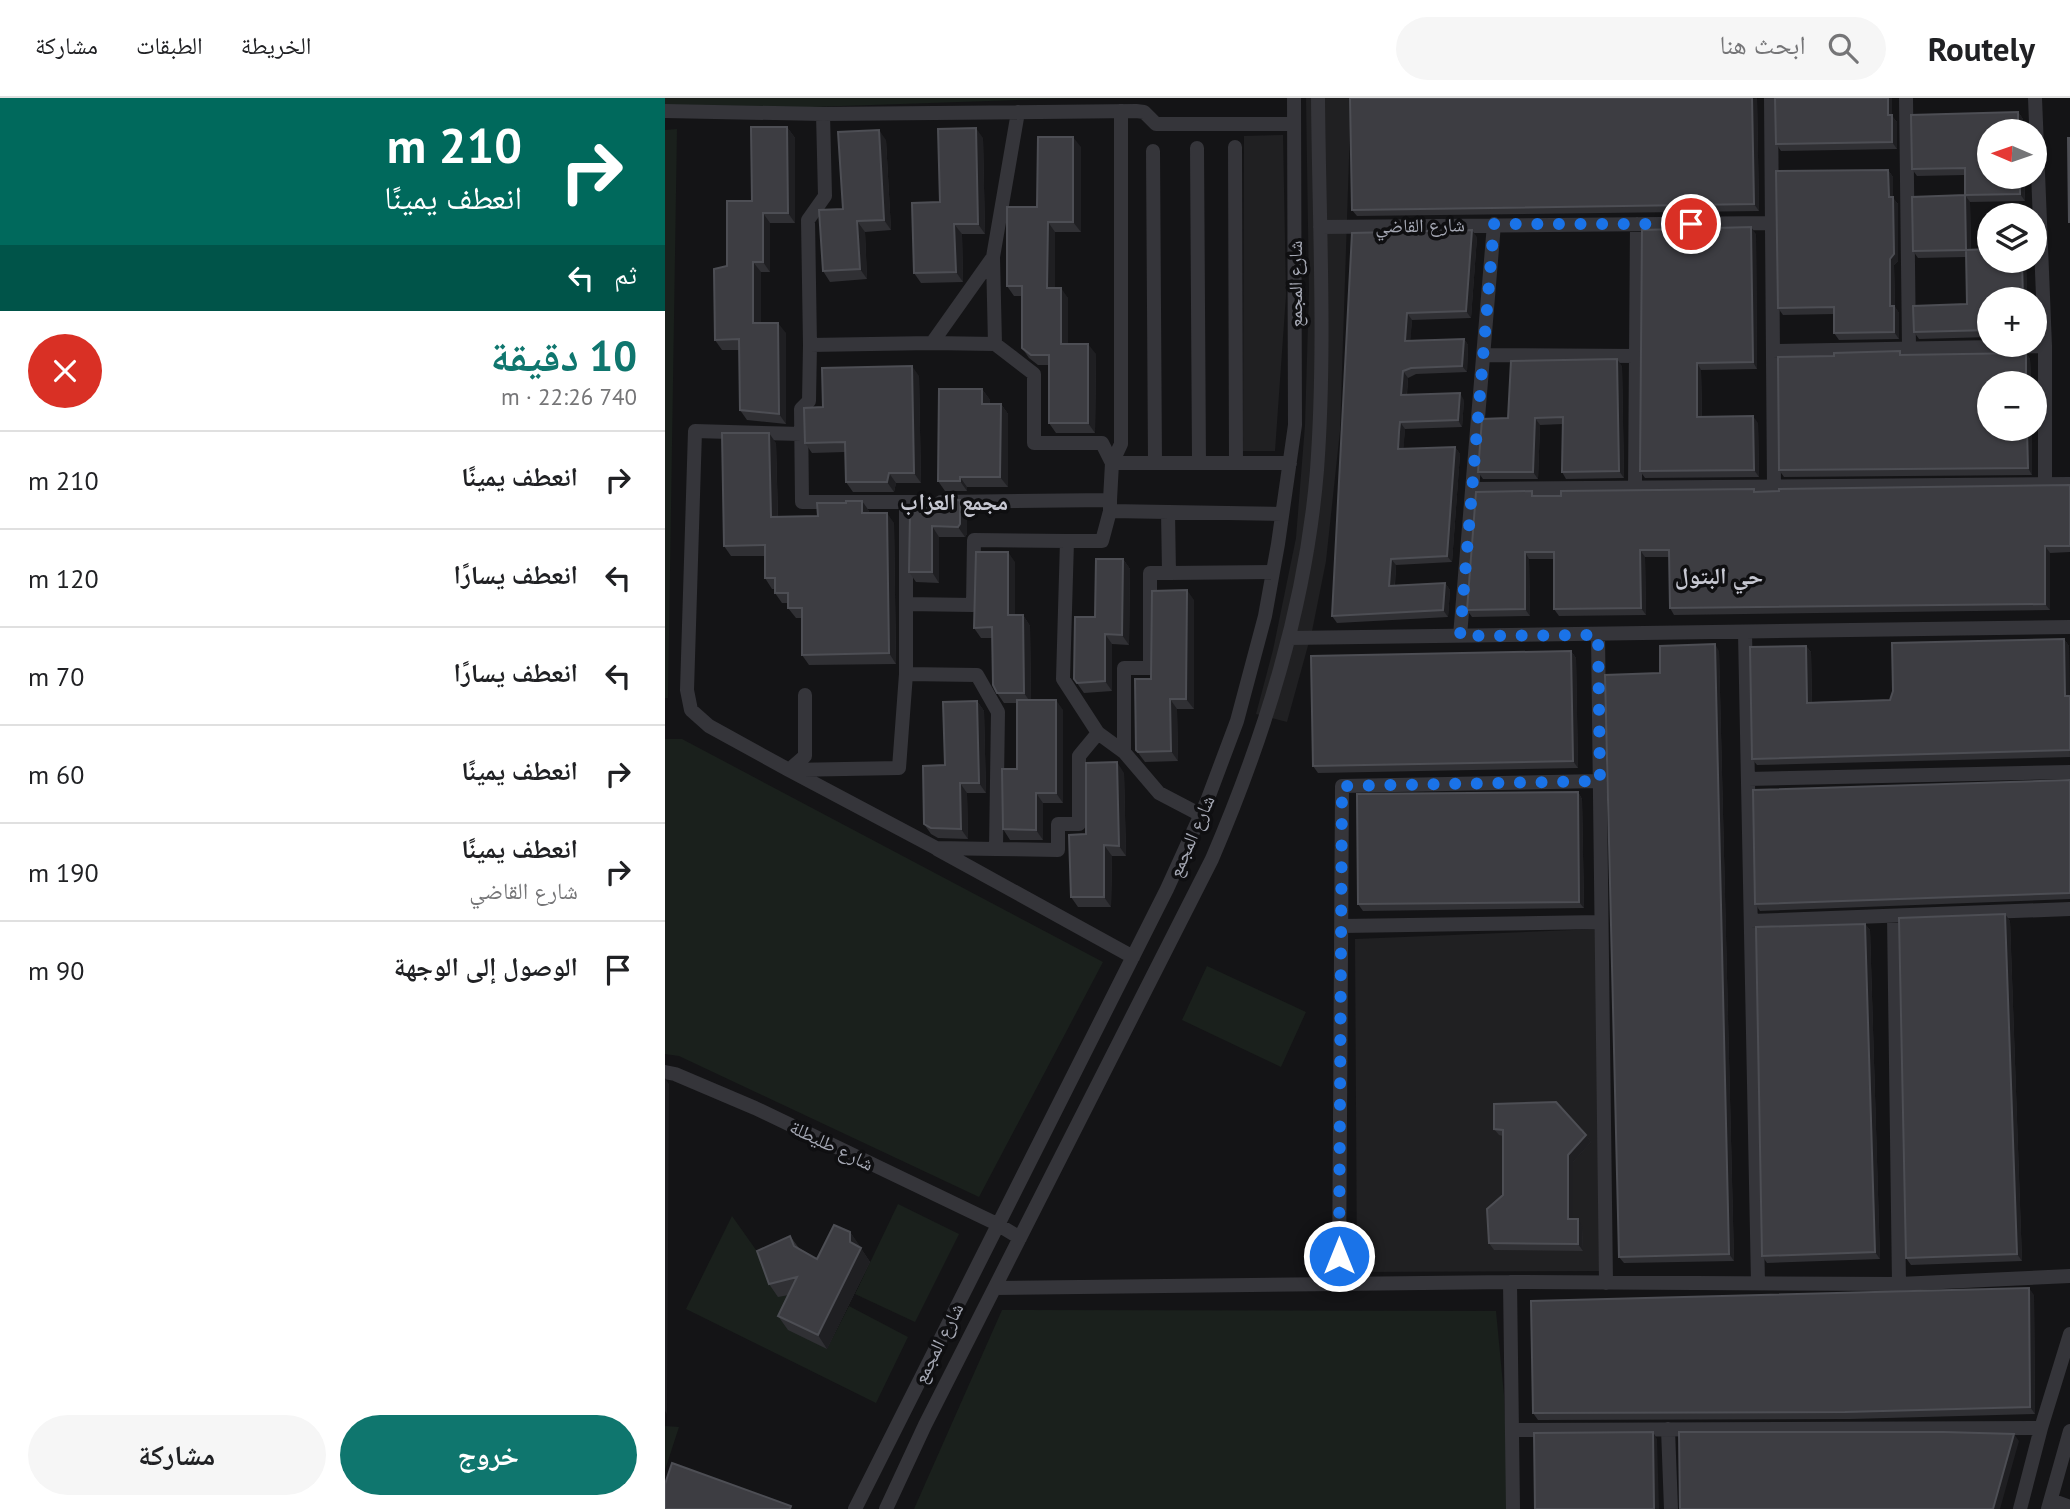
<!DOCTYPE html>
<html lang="ar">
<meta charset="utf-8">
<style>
body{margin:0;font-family:"PT Sans","Noto Naskh Arabic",sans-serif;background:#f6f6f6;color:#202124;direction:rtl;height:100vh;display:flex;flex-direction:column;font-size:26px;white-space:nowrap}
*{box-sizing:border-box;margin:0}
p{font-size:23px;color:#757577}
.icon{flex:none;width:38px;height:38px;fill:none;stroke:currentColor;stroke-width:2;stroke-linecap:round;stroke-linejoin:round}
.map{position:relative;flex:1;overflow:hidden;direction:ltr}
.sheet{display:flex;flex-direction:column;background:#fff;width:665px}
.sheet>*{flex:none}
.guide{background:#00695c;color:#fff;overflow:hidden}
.needle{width:46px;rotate:272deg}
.controls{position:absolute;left:1312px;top:21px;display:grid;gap:14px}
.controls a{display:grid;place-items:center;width:70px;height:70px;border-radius:50%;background:#fff;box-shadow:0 2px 5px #0004;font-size:35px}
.pin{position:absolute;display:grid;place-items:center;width:60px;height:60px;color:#fff;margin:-30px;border:4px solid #fff;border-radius:50%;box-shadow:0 2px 7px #0007}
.me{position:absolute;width:77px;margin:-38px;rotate:0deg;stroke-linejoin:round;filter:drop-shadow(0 0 5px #0008)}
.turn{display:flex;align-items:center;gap:24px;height:147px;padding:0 28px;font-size:32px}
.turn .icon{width:91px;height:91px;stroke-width:2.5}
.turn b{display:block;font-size:49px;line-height:60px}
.then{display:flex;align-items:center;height:66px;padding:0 28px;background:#0003;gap:14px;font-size:26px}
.round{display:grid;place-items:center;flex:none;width:74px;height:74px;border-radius:37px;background:#f6f6f6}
.headline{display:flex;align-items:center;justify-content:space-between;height:119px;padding:0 28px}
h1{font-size:42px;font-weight:800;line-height:52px;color:#0f766e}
.primary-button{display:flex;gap:14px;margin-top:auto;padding:14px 28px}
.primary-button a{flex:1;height:80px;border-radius:42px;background:#0f766e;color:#fff;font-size:28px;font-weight:800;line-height:80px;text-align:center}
.primary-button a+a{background:#f6f6f6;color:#202124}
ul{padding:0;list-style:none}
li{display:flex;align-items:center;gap:21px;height:98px;padding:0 28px;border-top:2px solid #e0e0e0}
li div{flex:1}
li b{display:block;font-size:26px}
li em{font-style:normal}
header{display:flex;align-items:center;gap:42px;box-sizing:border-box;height:98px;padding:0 35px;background:#fff;border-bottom:2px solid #e0e0e0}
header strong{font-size:33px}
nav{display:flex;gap:38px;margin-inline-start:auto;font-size:24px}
.search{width:490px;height:63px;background:#f6f6f6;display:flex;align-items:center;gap:18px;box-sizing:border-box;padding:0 24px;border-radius:38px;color:#757577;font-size:26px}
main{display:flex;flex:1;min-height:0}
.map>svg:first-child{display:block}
.built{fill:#202022}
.green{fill:#1a201c}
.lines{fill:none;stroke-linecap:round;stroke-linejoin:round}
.minor{stroke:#35353a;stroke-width:14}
.wall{fill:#303034}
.shaded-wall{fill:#1f1f22}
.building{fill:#3d3d42;stroke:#4d4e54;stroke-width:2}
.route{stroke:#1a73e8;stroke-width:12;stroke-dasharray:0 21.6}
.labels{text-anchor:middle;stroke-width:7;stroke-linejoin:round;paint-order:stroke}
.street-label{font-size:19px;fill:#a6a9b5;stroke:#0f0f11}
.quarter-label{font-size:23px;font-weight:bold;fill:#c7c8d2;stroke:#0f0f11}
</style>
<header>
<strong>Routely</strong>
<div class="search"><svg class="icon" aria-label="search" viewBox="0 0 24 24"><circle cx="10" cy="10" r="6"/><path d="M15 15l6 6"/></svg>ابحث هنا</div>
<nav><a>الخريطة</a><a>الطبقات</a><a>مشاركة</a></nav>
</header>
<main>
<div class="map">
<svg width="1405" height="1411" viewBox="0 0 1405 1411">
<rect width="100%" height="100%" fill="#141416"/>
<!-- built -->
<path class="built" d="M641,0H686L675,333L661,463L647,533L622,624L591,616L608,552L631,440L640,327L644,193Z
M618,37L621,197L610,353H578L579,38Z
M932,831L939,1173L692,1174L690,841Z"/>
<!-- green -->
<path class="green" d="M0,0H412L0,14Z
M12,31L3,600H0V32Z
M0,641H17L438,864L314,1099L14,958L0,956Z
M542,868L641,914L616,969L517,922Z
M233,1106L294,1136L250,1224L190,1196Z
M67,1118L101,1166L127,1196L162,1251L184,1208L243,1239L211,1305L21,1211Z
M337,1212L831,1213L839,1297L844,1411H249Z
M0,1328L14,1329L0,1372Z"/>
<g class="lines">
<!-- minor -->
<path class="minor" d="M1106,0L1109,389
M1241,0L1244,250
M1370,0L1380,248V386
M0,13L158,16L471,13L479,14L491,26H629
M456,13V346L447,365H625
M158,16L160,98L143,122L145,247L267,245L328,159L353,14
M570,49L571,365
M532,50L534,365
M488,53L490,365
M655,129L1107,125
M328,159L330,246L369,276V345H437L447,365L445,402
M267,245L330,246
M145,247L144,303L136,311L137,404H249
M1108,253L1380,248
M819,257L971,258
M137,336L30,333L22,592L26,612L44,628L124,672L140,658V597
M970,390L972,126
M808,391L1405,386
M276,404L445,402V413L617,416
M445,413L437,443H402L398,581L433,635L459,654
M503,414L504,475L608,474
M504,475H485V570H459V654L494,695L536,717
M241,506L308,507L309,442L402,443
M1080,535L1093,1185
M933,537L941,1185
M795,538L829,126
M624,540L1405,529
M124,672L271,750L331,751L333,614L312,577L241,576V404
M125,672L234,670L241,576
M1083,681L1405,674
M272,751L468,859
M331,751L393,752V726H414V658L433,635
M1229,818L1234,1186
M1086,823L1405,811
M677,828L935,824
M0,974L10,976L90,1010L332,1126L355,1140
M845,1184L848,1411
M674,1186L677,688L935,683
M330,1190L845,1184L1234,1186L1405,1178
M1003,1331L1006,1411
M847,1332L1376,1330
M1386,1402L1405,1409
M190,1411L502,791L542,703L572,623L600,518L613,446L630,327L629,0
M221,1411L260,1327L547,761C600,637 641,507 652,372C661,249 654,124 653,0
M1355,1411L1376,1330L1405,1236
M1383,1411L1405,1333"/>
</g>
<!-- wall -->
<path class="wall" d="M1092,0L1094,113L692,118L687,112Z
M1110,0H1227V18L1232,24V51L1116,53L1111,46Z
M1353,14L1358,21L1360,103L1305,104L1306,152L1325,163H1361L1362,201H1325V239L1254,241L1249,234L1302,206L1301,159L1253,160L1248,153L1300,97V77L1252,78L1247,71Z
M122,29L130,40V125H105V174H96V225L121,235V326L82,322L75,312L74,252H57L50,242L62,168L87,103Z
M318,40L320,136H297L298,184L256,185L249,175L275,104Z
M221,42L226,132L200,134L202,181L165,184L158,173L178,111Z
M416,49V134H390V190L403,200V246L431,256L430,335H391L384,325V267H373L364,260L357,250V198H349L342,188L372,109Z
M1223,72L1228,79V100L1233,106V163L1229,167L1230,209L1234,215V241L1174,242L1169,235V216L1118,217L1113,210Z
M687,135L812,139L806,220L747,222L745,242L799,241L803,247L802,274L751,276L743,280L742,297L799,302L797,329L740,331L738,351L790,349L795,356L787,464L731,467L730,487L780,485L785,492L783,519L672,525L667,518Z
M1091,136L1092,271L1036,272L1037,319L1093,325L1094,379L980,380L975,373Z
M1361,255L1365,261L1366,285H1325V331H1367V377L1119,379L1114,372L1238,257Z
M957,268L959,380L901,381L897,374L898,326L875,327L873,381H818L813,374L843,320Z
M254,278L256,385H231L229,394H188L181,384L180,354L147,355L140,345L158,309Z
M317,291L325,302V306H336L343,316V389H302V393H280L273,383Z
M111,345L113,419L153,418L181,405L197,403L204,413V415L229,425L231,566L144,567L137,557V520H131L123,510V505H117L110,495V491H107L100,480V458H66L59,448Z
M1405,387V454L1385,455V512L1009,517L1005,510L1004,459H980L981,517L894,518L889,511V461H864L865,518L807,519L802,512L871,398L1089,391L1091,394Z
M302,413V436L300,439H274V485L251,484L244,474L245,415Z
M458,461L465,471L464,547L447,546V593L419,595L409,581L430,519Z
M350,464V517H358L365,528L366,602L398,612V705H378V742H345L338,731L352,671V605H339L332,595L327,540H316L309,530Z
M529,502V611H512L513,663L480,664L471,652L486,581Z
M1399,541L1404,548L1405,659L1092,667L1087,661L1141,548L1146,554L1147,604L1225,602Z
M906,553L911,560L913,670L653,675L648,668Z
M1054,553L1069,1163L959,1165L954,1159L995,575Z
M312,603L319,613L321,695H302L303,741L273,740L266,736L259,726L280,667Z
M459,675L461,758H447L446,809H413L406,799L421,736Z
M1405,682V801L1095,813L1090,806Z
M913,694L917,701L919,810L698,813L693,806Z
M1340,816L1345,823L1357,1163L1246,1167L1241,1160Z
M1200,826L1205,832L1215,1161L1102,1165L1097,1158Z
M829,1031L921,1037L926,1044L908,1064V1121L917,1128L918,1153L829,1152L824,1145L838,1097V1038L834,1037Z
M185,1134L205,1164L162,1251L123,1232L113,1218L124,1197L113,1199L104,1186L125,1138L134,1150L152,1161Z
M1369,1197L1370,1316L1185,1321L873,1322L868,1315Z"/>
<!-- shaded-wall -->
<path class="shaded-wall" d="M1087,0H1092L1094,113L1089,106Z
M1223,0H1227V18L1232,24V51L1227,44L1223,17Z
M1353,14L1358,21V33H1353Z
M122,29L130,40V125L123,115Z
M311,30L318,40L320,136L313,126Z
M214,32L221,42L226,132L219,122Z
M408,39L416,49V134L408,124Z
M1223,72L1228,79V100L1233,106V163L1229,167L1230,209L1234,215V241L1229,234L1225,208Z
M1355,79H1359L1360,103L1355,96Z
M1300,97L1305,104L1306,159L1301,152Z
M98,115L105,125V174L98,164Z
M192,123L200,134L202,181L195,171Z
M383,124L390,134V200L382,190Z
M289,126L297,136L298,184L291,174Z
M1086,129L1091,136L1092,271L1088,264Z
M807,132L812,139L806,220L801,213Z
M1357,163H1361L1362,201H1358Z
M88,164L96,174V235L88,225Z
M396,190L403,200V256L396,246Z
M742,215L747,222L745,249L740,243Z
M113,225L121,235V326L114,316Z
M799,241L803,247L802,274L797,268Z
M423,246L431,256L430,335L423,325Z
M1361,255L1365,261L1366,285H1361Z
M952,261L957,268L959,380L954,373Z
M1032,265L1036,272L1037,326L1032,319Z
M247,268L254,278L256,385L249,375Z
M738,273L743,280L741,304L736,297Z
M317,291L325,302L324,316L317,306Z
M795,295L799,302L797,329L793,322Z
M336,306L343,316V389L335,379Z
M1088,318L1093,325L1094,379L1089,372Z
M870,320L875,327L873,381L868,374Z
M735,324L740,331L738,358L733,351Z
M1362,331H1367V377L1363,370Z
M104,335L111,345L113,429L106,419Z
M790,349L795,356L787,464L782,458Z
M224,375L231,385L229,394L222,384Z
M295,379L302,389V393L295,383Z
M295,402L302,413V436L300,439L293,429Z
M197,403L204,413V425L197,415Z
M222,415L229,425L231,566L224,555Z
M267,428L274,439V485L267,474Z
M1380,448L1385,455V512L1380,506Z
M975,452L980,459L981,517L976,510Z
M343,454L350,464V528L343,517Z
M860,454L864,461L865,518L860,511Z
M458,461L465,471L464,547L457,537Z
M726,461L731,467L729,495L724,488Z
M780,485L785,492L783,519L778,512Z
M522,492L529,502V611L521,601Z
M358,517L365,528L366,605L359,595Z
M440,536L447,546V593L440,583Z
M1399,541L1404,548L1405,605L1400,598Z
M1050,546L1054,553L1069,1163L1064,1156Z
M1141,548L1146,554L1147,611L1142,605Z
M906,553L911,560L913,670L908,663Z
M505,601L512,611L513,663L506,653Z
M391,602L398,612V705L391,695Z
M312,603L319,613L321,695L314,685Z
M452,664L459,675L461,758L454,748Z
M295,685L302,695L303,741L296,731Z
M913,694L917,701L919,810L914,804Z
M371,695L378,705V742L371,732Z
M439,747L447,758L446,809L439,799Z
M1340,816L1345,823L1357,1163L1352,1156Z
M1200,826L1205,832L1215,1161L1210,1154Z
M0,980L4,986L2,1316L0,1313Z
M921,1037L926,1044L908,1064V1128L903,1121V1057Z
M913,1121L917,1128L918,1153L913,1146Z
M185,1134L195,1148V1152L196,1150L205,1164L162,1251L153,1237L185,1144Z
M1364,1190L1369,1197L1370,1316L1365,1309Z
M988,1334L992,1341L994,1411H989Z
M1349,1336L1354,1343L1335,1411H1328Z"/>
<!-- building -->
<path class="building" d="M685,0H1087L1089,106L687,112Z
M1110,0H1223V17H1227V44L1111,46Z
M1353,14V33H1325V79H1355V96L1300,97V70L1247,71L1246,17Z
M86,29H122L123,115H98V164H88V225H113L114,316L75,312L74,241L50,242L49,171L62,168V103H87Z
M311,30L313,126H289L291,174L249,175L247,105L275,104L273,31Z
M214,32L219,122L192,123L195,171L158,173L154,112L178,111L173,34Z
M373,39H408V124H383L382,190H396V246H423V325H384V257H366L357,250V188H342V109H372Z
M1403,40H1405L1404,125Z
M1223,72L1224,99H1228L1229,156L1225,161V208H1229V234L1169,235V209L1113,210L1111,73Z
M1300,97L1301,152L1248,153L1247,99Z
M1086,129L1088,264L1032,265V319L1088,318L1089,372L975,373L977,132Z
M807,132L801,213L742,215L740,243L799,241L797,268L746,270L738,273L736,297L795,295L793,322L735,324L734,334L733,351L790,349L782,458L726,461L724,488L780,485L778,512L667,518L687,135Z
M1325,151V163H1357L1358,201H1325V232L1249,234L1248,208L1302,206L1301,152Z
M1235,253V257L1361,255V285H1325V331H1362L1363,370L1114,372L1113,259L1169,258V255Z
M952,261L954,373L897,374L898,319L870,320L868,374H813L817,321L843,320L846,263Z
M247,268L249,375H224L222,384H181L180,344L140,345L139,310L158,309L157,270Z
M274,291H317V306H336L335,379H295V383H273Z
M57,335H104L106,419L153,418L152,405H181V403H197V415H222L224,555L137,557V510H123V495H110V480H100V447L59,448Z
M1405,387V448H1380V506L1005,510L1004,452H975L976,510L889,511V454H860V511L802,512L811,394L867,393V398H896V393L1089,391V394L1114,393V391Z
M295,402V426L293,429L267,428V474H244L245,415L251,413V403Z
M311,454H343V517H358L359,595H332L328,587L327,529L309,530Z
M431,461H458L457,537L440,536V583L412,585L409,581L410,519H430Z
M522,492L521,601H505L506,653L473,654L471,652L470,581H486L487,493Z
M1399,541L1400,598H1405V652L1087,661L1085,549L1141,548L1142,605L1225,602L1228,593L1227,545Z
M1050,546L1064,1156L954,1159L940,577L995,575V548Z
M906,553L908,663L648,668L646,558Z
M352,602H391V695H371V732L338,731L337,671H352Z
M312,603L314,685H295L296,731L266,730L259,726L258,668L280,667L278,604Z
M452,664L454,748L439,747V799H406L404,737L421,736V665Z
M1405,682V795L1090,806L1088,692Z
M913,694L914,804L693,806L692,696Z
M1340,816L1352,1156L1241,1160L1234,820Z
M1200,826L1210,1154L1097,1158L1091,829Z
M891,1004L921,1037L903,1057V1121H913V1146L824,1145L822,1111L838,1097V1032L829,1031V1006Z
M169,1127L185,1134V1144L196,1150L153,1237L113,1218L132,1179L104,1186L92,1153L125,1138L129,1148L152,1161Z
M1364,1190L1365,1309L1180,1314L868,1315L866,1203Z
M988,1334L989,1411H870L869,1335Z
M1014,1334H1279L1349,1336L1328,1411H1015Z
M7,1365L126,1408L125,1411H0V1386Z"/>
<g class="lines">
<!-- route -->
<path class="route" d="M674,1158L677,688L935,683L933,537L795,538L829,126H1026"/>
</g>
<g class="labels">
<!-- street labels -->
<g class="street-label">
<text transform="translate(755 127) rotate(-1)" y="7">شارع القاضي</text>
<text transform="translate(630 186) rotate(-90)" y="7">شارع المجمع</text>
<text transform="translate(526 738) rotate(-66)" y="7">شارع المجمع</text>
<text transform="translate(167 1047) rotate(26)" y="7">شارع طليطلة</text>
<text transform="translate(273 1245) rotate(-63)" y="7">شارع المجمع</text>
</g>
<!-- quarter labels -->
<g class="quarter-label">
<text x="289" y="412">مجمع العزاب</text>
<text x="1054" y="486">حي البتول</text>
</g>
</g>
</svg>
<div class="controls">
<a><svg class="needle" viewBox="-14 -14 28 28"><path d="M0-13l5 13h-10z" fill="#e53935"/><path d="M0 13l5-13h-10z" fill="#757577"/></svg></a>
<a><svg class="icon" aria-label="layers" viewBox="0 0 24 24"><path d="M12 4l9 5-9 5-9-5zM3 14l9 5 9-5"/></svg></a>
<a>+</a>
<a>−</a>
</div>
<div class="pin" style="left:1026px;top:126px;background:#d93025"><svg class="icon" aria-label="arrive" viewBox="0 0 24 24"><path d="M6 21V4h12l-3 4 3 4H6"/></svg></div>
<svg class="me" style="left:674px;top:1158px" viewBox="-20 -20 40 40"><circle r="17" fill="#1a73e8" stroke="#fff" stroke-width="3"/><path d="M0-11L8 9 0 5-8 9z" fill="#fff"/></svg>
</div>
<section class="sheet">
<div class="guide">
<div class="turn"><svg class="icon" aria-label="right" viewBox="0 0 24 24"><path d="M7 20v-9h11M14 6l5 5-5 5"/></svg><div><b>210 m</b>انعطف يمينًا</div></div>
<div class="then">ثم<svg class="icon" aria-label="left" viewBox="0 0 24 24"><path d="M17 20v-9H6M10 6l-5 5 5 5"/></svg></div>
</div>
<div class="headline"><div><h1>10 دقيقة</h1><p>740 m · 22:26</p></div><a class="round" style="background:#d93025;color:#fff"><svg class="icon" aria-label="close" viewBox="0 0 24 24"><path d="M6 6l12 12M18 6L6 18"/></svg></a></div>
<ul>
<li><svg class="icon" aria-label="right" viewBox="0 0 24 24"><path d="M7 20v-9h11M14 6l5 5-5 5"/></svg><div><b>انعطف يمينًا</b></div><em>210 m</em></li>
<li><svg class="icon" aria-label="left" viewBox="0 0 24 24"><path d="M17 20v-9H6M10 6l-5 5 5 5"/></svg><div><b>انعطف يسارًا</b></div><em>120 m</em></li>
<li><svg class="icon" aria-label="left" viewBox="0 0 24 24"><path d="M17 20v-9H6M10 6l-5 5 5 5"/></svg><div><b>انعطف يسارًا</b></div><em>70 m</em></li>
<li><svg class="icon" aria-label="right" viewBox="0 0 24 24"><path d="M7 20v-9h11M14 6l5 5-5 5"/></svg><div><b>انعطف يمينًا</b></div><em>60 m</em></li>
<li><svg class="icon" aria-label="right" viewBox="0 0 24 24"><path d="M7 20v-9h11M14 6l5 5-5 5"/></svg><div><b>انعطف يمينًا</b><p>شارع القاضي</p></div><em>190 m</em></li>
<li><svg class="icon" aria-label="arrive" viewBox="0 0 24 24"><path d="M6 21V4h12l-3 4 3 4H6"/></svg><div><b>الوصول إلى الوجهة</b></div><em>90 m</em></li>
</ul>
<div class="primary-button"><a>خروج</a><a>مشاركة</a></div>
</section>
</main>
